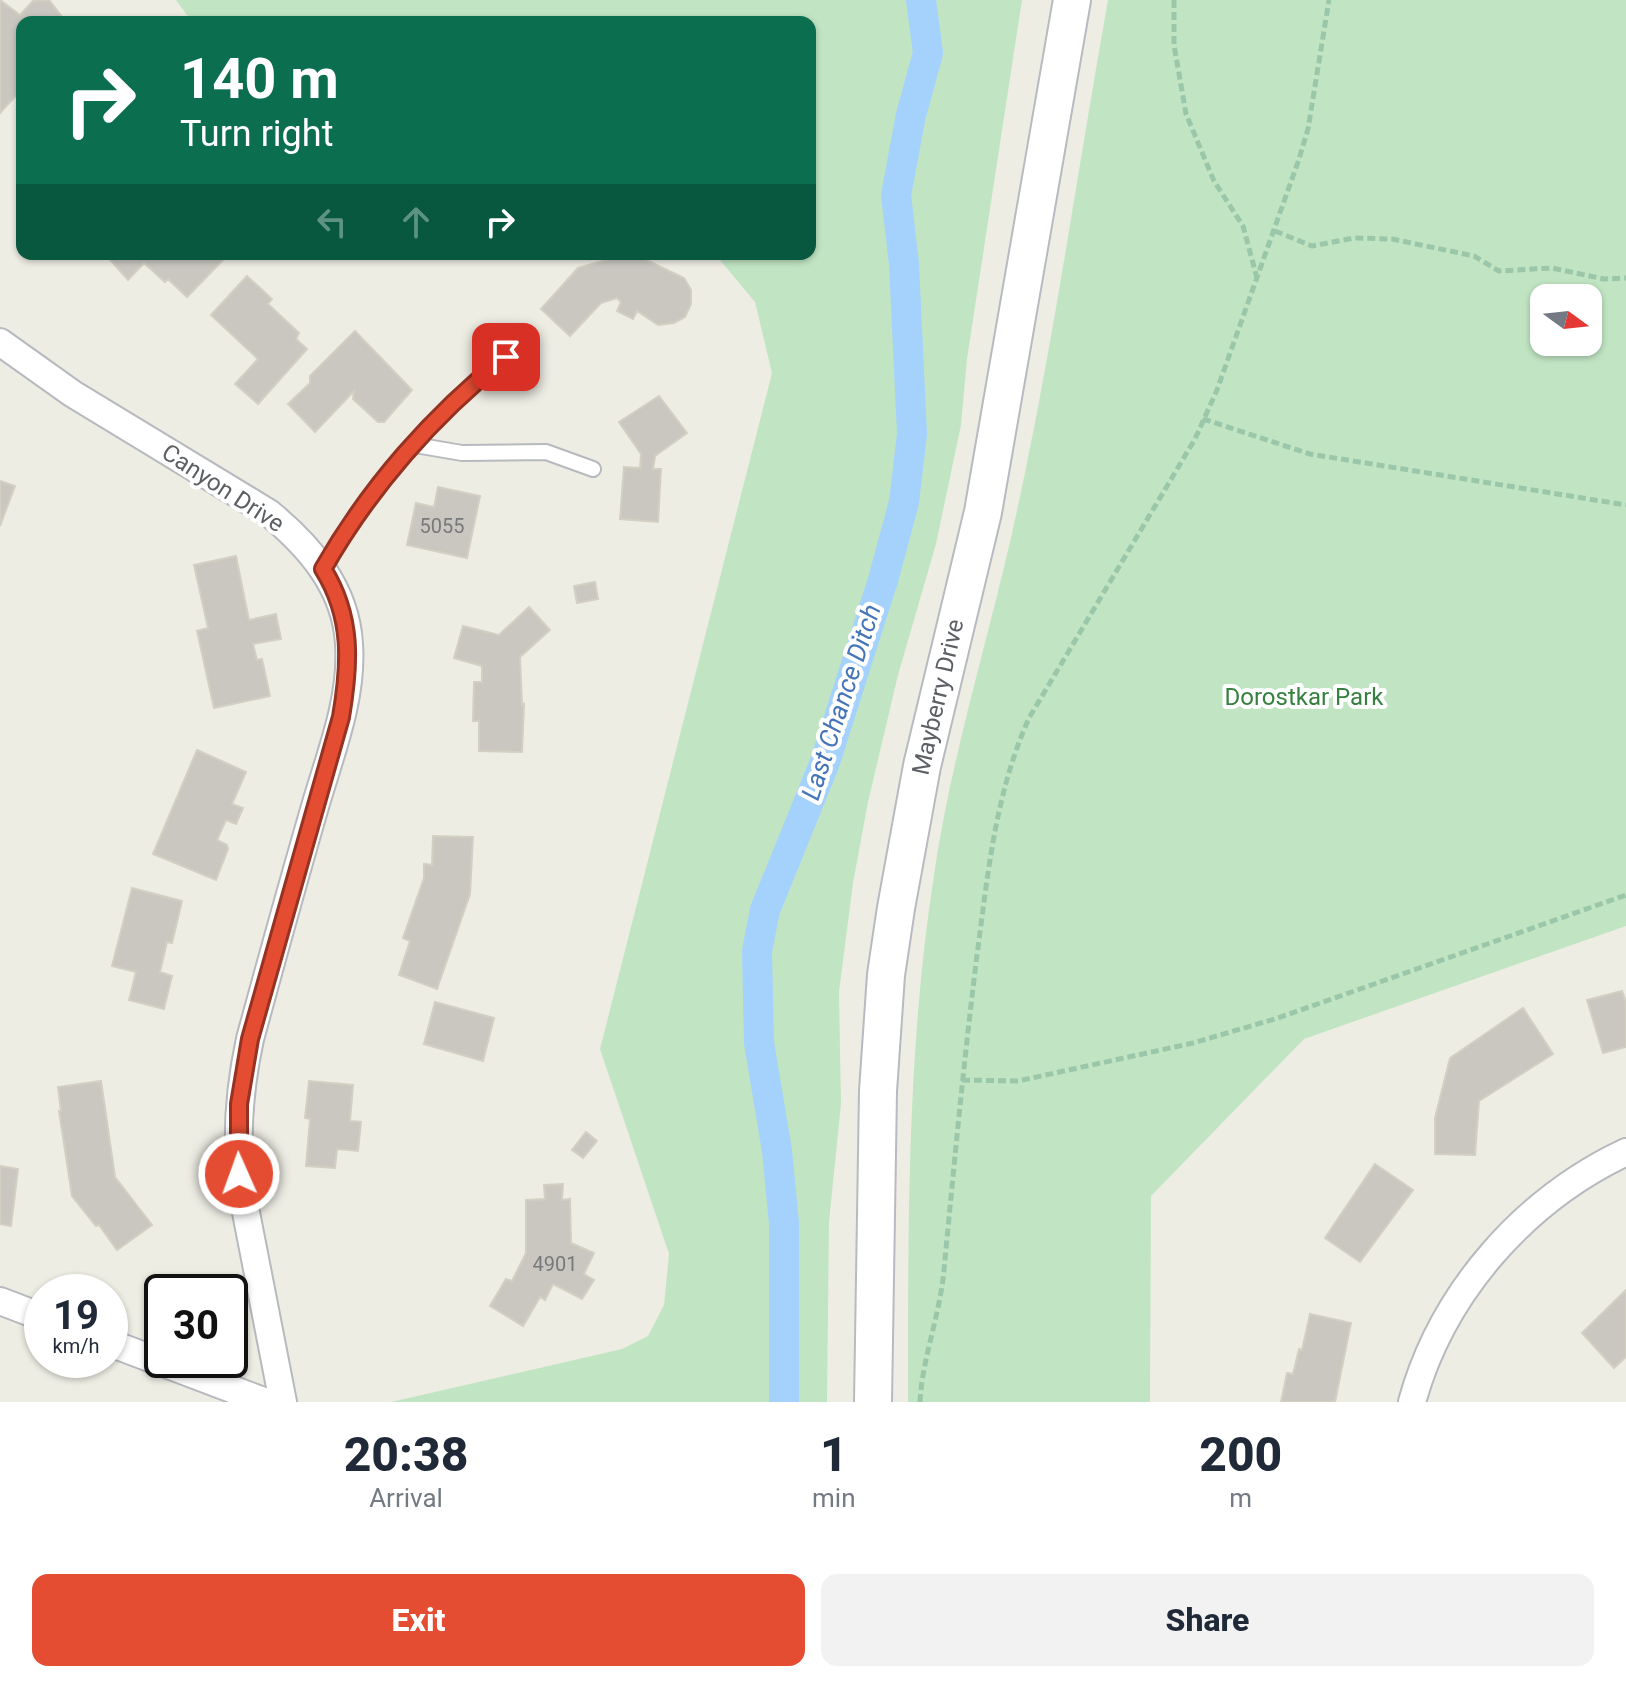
<!DOCTYPE html>
<style>
body{margin:0;font-family:Roboto,sans-serif;background:#f2f2f3;color:#1f2937;height:100vh;display:flex;flex-direction:column;font-size:30px;white-space:nowrap}
*{box-sizing:border-box;margin:0}
p{font-size:26px;color:#747a83}
.icon{flex:none;width:44px;height:44px;fill:none;stroke:currentColor;stroke-width:2;stroke-linecap:round;stroke-linejoin:round}
.map{position:relative;height:1402px;overflow:hidden}
.details{display:flex;flex-direction:column;background:#fff;flex:1}
.details>*{flex:none}
.hud{position:absolute;left:16px;top:16px;width:800px;height:244px;border-radius:16px;box-shadow:0 2px 6px #0004;background:#0b6e4f;color:#fff;overflow:hidden}
.needle{width:52px;rotate:105deg}
.tools{position:absolute;left:1530px;top:284px;display:grid;gap:16px}
.tools a{display:grid;place-items:center;width:72px;height:72px;border-radius:16px;background:#fff;box-shadow:0 2px 6px #0004;font-size:40px}
.speed{position:absolute;left:24px;top:1274px;display:flex;gap:16px;font-size:40px;font-weight:700;text-align:center}
.speed>*{display:grid;place-content:center;width:104px;height:104px;border-radius:50%;background:#fff;box-shadow:0 2px 6px #0004;line-height:1}
.speed small{font-size:20px;font-weight:400}
.speed .limit{border:4px solid #111;border-radius:12px;background:#fff;color:#111}
.pin{position:absolute;display:grid;place-items:center;width:68px;height:68px;color:#fff;margin:-34px;border-radius:16px;box-shadow:0 4px 12px #0006}
.me{position:absolute;width:88px;margin:-44px;rotate:358deg;stroke-linejoin:round;filter:drop-shadow(0 0 6px #0008)}
.turn{display:flex;align-items:center;gap:28px;height:168px;padding:0 32px;font-size:36px}
.turn .icon{width:104px;height:104px;stroke-width:2.5}
.turn b{display:block;font-size:56px;line-height:68px}
.lanes{display:flex;align-items:center;height:76px;padding:0 32px;background:#0003;justify-content:center;gap:40px;direction:ltr}
.lanes .off{opacity:.35}
.eta{display:flex;justify-content:space-evenly;align-items:center;height:136px;text-align:center}
.eta b{font-size:48px;font-weight:800;line-height:56px}
.primary-button{display:flex;gap:16px;margin-top:auto;padding:16px 32px}
.primary-button a{flex:1;height:92px;border-radius:16px;background:#e54d33;color:#fff;font-size:32px;font-weight:800;line-height:92px;text-align:center}
.primary-button a+a{background:#f2f2f3;color:#1f2937}
.map>svg:first-child{display:block}
.green{fill:#c1e5c3;fill-rule:evenodd}
.lines{fill:none;stroke-linecap:round;stroke-linejoin:round}
.canal{stroke:#a5d1fd;stroke-width:30}
.building{fill:#cac7c1;stroke:#d3cfc2;stroke-width:2}
.lane-casing{stroke:#b6b9be;stroke-width:18}
.street-casing{stroke:#b6b9be;stroke-width:30}
.secondary-casing{stroke:#b7bac0;stroke-width:40}
.path{stroke:#9ac6aa;stroke-width:5;stroke-dasharray:8 4;stroke-linecap:butt}
.lane{stroke:#fff;stroke-width:14}
.street{stroke:#fff;stroke-width:26}
.secondary{stroke:#fff;stroke-width:36}
.route-casing{stroke:#953221;stroke-width:20}
.route{stroke:#e54d33;stroke-width:14}
.labels{text-anchor:middle;stroke-width:8;stroke-linejoin:round;paint-order:stroke}
.number-label{font-size:20px;fill:#78797b}
.street-label{font-size:24px;fill:#5c5f64;stroke:#fff}
.park-label{font-size:24px;fill:#36813f;stroke:#fff}
.water-label{font-size:26px;font-style:italic;fill:#4575b7;stroke:#fff}
</style>
<div class="map">
<svg width="1626" height="1402" viewBox="0 0 1626 1402">
<rect width="100%" height="100%" fill="#eeede4"/>
<!-- green -->
<path class="green" d="M176,0H1022L967,359L961,425L936,544L898,675L868,802L853,883L839,992L841,1104L829,1222L827,1402H391L622,1349L648,1336L664,1305L669,1254L600,1049L772,373L755,302L715,254H810V22H192Z
M1108,0H1626V926L1304,1039L1151,1196L1150,1402H908C908,1227 907,1048 934,875C952,750 992,629 1018,506C1054,339 1078,168 1108,0ZM1544,298H1588V342H1544Z"/>
<g class="lines">
<!-- canal -->
<path class="canal" d="M784,1402V1223L777,1151L759,1043L757,951L765,910L825,762L883,580L904,502L912,434L904,264L896,195L911,115L928,53L921,0"/>
</g>
<!-- building -->
<path class="building" d="M0,0L20,15L33,1L49,0L66,22H22V89L0,113Z
M105,254H218L224,259L187,297L168,279L165,282L144,263L128,280Z
M627,254H634L684,278L691,290V304L685,317L674,323L658,325L637,311L633,319L617,311L621,302L617,298L601,303L570,336L541,309L578,268Z
M247,276L272,299L268,304L299,333L296,339L307,349L258,404L235,384L258,359L211,315Z
M355,331L412,390L384,422H378L353,399L354,391L315,432L288,404L310,383V376Z
M659,396L687,433L655,456L653,469H661L658,522L620,519L624,467L640,468L641,454L619,422Z
M0,481L15,486L0,526Z
M438,487L480,496L467,558L407,545L416,503L434,507Z
M236,556L249,620L276,614L281,639L253,644L257,660L262,659L270,696L214,708L197,631L208,628L194,565Z
M595,582L598,599L577,603L574,586Z
M529,607L550,630L520,657L522,705L524,704L522,752L479,751V721H473L474,682H482V666L454,658L463,626L499,635Z
M197,750L246,772L232,804L243,808L236,824L226,820L217,840L227,845L228,849L216,880L153,854Z
M433,836L473,837L470,894L437,989L399,975L410,941L403,938L424,878V864L432,865Z
M132,888L182,901L172,943L167,942L160,972L172,976L164,1009L129,1000L136,972L112,966Z
M1622,991L1626,1002V1047L1603,1053L1587,1000Z
M435,1002L494,1018L483,1061L424,1044Z
M1523,1008L1553,1054L1479,1101L1475,1155L1435,1154V1118L1450,1058Z
M101,1081L115,1177L152,1225L117,1250L99,1225L96,1226L72,1196L59,1111H61L58,1087Z
M309,1081L353,1085L350,1121L361,1122L358,1151L337,1149L335,1168L306,1166L310,1119L305,1118Z
M586,1132L597,1141L583,1158L572,1150Z
M1375,1164L1413,1190L1360,1262L1325,1238Z
M0,1166L18,1169L11,1226L0,1224Z
M563,1184L562,1200L570,1199L571,1243L594,1253L584,1274L594,1280L582,1299L553,1284L545,1300L540,1297L523,1326L490,1306L506,1279L512,1281L526,1253V1200L545,1199L544,1185Z
M1626,1290V1357L1614,1368L1582,1333Z
M1310,1314L1351,1323L1335,1402H1281L1287,1373L1293,1374L1299,1349L1302,1350Z"/>
<g class="lines">
<!-- lane casing -->
<g class="lane-casing">
<path id="lane" d="M415,445L462,453L546,452L593,469
M323,569C369,488 433,415 506,357"/>
</g>
<!-- street casing -->
<g class="street-casing">
<path id="street" d="M0,342L73,394L269,513C310,547 346,588 349,644C353,700 329,757 314,810C292,886 271,962 250,1039C239,1090 235,1139 242,1192L283,1402
M0,1301L42,1317
M110,1343L266,1402
M1412,1402C1442,1293 1524,1200 1626,1152"/>
</g>
<!-- secondary casing -->
<g class="secondary-casing">
<path id="secondary" d="M873,1402L878,1091L886,975L896,908L922,766L983,512L1072,0"/>
</g>
<!-- path -->
<path class="path" d="M1174,0V45L1186,114L1214,181L1243,226L1257,278
M1275,231L1312,246L1354,238L1392,239L1474,256L1499,271L1552,268L1604,279L1626,278
M1203,419L1310,454L1626,505
M962,1080L1018,1081L1193,1043L1278,1018L1626,895
M920,1402C922,1359 940,1315 944,1270C954,1165 964,1060 977,955C988,874 995,794 1029,718L1195,439L1217,390L1298,162L1308,129L1329,0"/>
<!-- lane -->
<use href="#lane" class="lane"/>
<!-- street -->
<use href="#street" class="street"/>
<!-- secondary -->
<use href="#secondary" class="secondary"/>
</g>
<g class="lines">
<!-- route casing -->
<g class="route-casing">
<path id="route" d="M239,1174V1104L250,1039L341,717C350,664 353,617 323,569C369,488 433,415 506,357"/>
</g>
<!-- route -->
<use href="#route" class="route"/>
</g>
<g class="labels">
<!-- number labels -->
<g class="number-label">
<text x="442" y="533">5055</text>
<text x="555" y="1271">4901</text>
</g>
<!-- street labels -->
<g class="street-label">
<text transform="translate(223 488) rotate(33)" y="8">Canyon Drive</text>
<text transform="translate(938 697) rotate(-77)" y="8">Mayberry Drive</text>
</g>
<!-- park labels -->
<g class="park-label">
<text x="1304" y="705">Dorostkar Park</text>
</g>
<!-- water labels -->
<g class="water-label">
<text transform="translate(841 702) rotate(-72)" y="9">Last Chance Ditch</text>
</g>
</g>
</svg>
<div class="tools">
<a><svg class="needle" viewBox="-14 -14 28 28"><path d="M0-13l5 13h-10z" fill="#e53935"/><path d="M0 13l5-13h-10z" fill="#747a83"/></svg></a>
</div>
<div class="speed"><div>19<small>km/h</small></div><div class="limit">30</div></div>
<div class="pin" style="left:506px;top:357px;background:#d93025"><svg class="icon" aria-label="arrive" viewBox="0 0 24 24"><path d="M6 21V4h12l-3 4 3 4H6"/></svg></div>
<svg class="me" style="left:239px;top:1174px" viewBox="-20 -20 40 40"><circle r="17" fill="#e54d33" stroke="#fff" stroke-width="3"/><path d="M0-11L8 9 0 5-8 9z" fill="#fff"/></svg>
<div class="hud">
<div class="turn"><svg class="icon" aria-label="right" viewBox="0 0 24 24"><path d="M7 20v-9h11M14 6l5 5-5 5"/></svg><div><b>140 m</b>Turn right</div></div>
<div class="lanes"><svg class="icon off" aria-label="left" viewBox="0 0 24 24"><path d="M17 20v-9H6M10 6l-5 5 5 5"/></svg><svg class="icon off" aria-label="ahead" viewBox="0 0 24 24"><path d="M12 20V5M6 11l6-6 6 6"/></svg><svg class="icon" aria-label="right" viewBox="0 0 24 24"><path d="M7 20v-9h11M14 6l5 5-5 5"/></svg></div>
</div>
</div>
<section class="details">
<div class="eta">
<div><b>20:38</b><p>Arrival</p></div>
<div><b>1</b><p>min</p></div>
<div><b>200</b><p>m</p></div>
</div>
<div class="primary-button"><a>Exit</a><a>Share</a></div>
</section>
